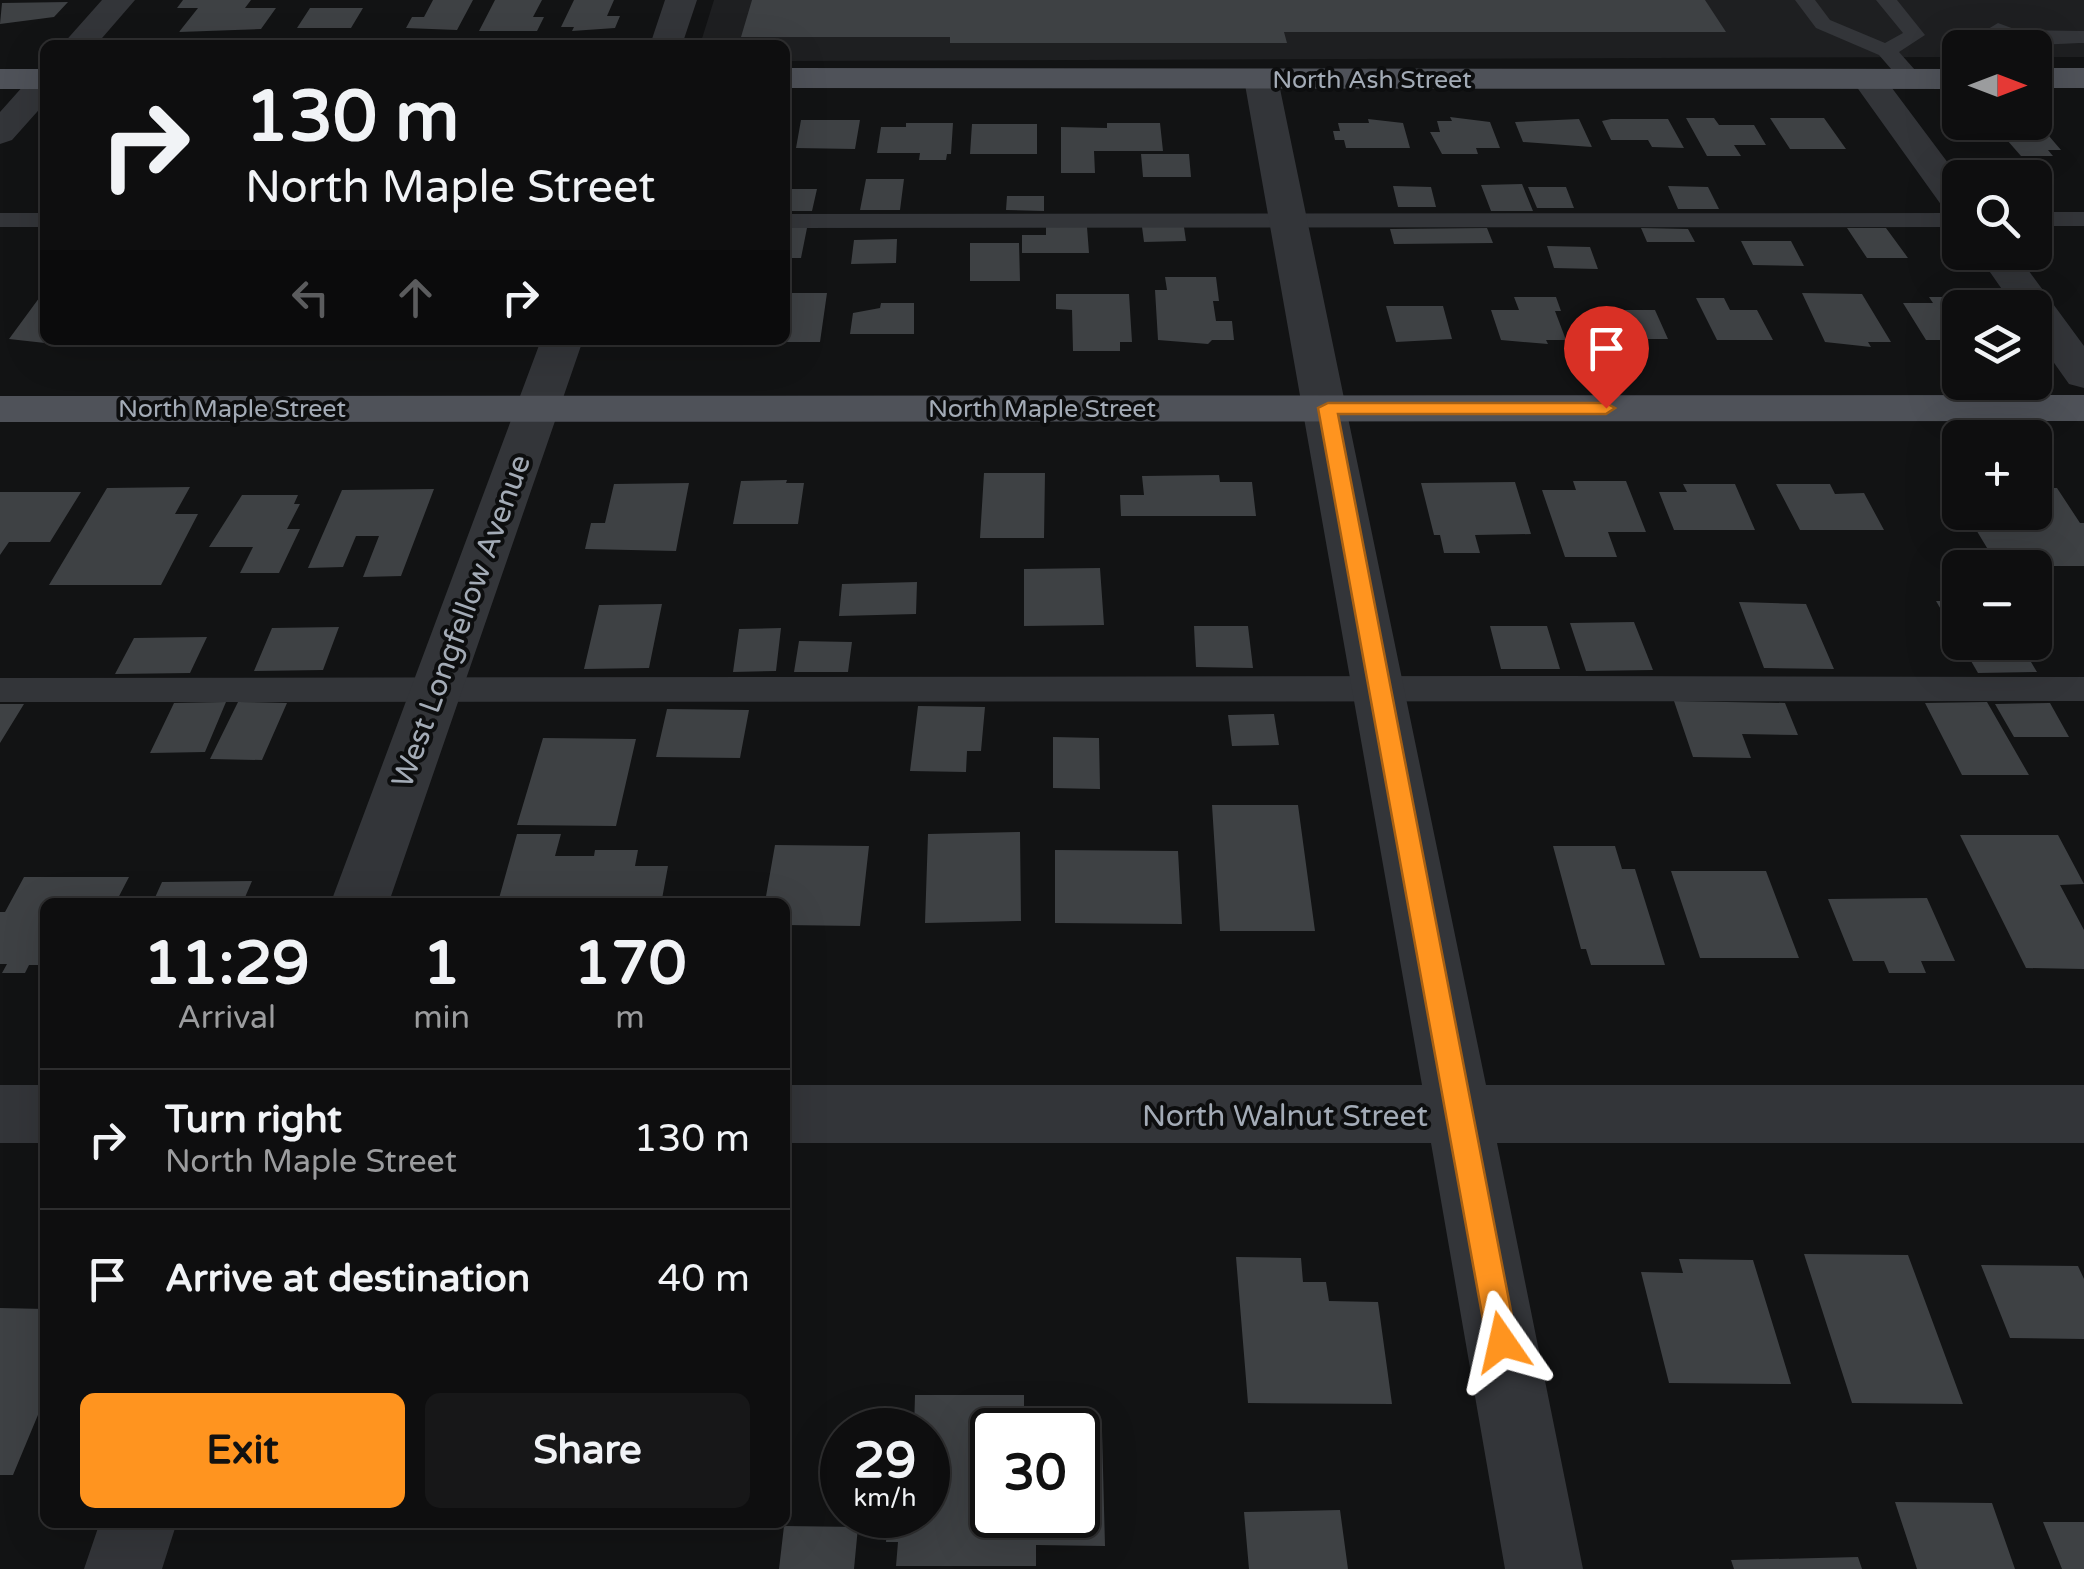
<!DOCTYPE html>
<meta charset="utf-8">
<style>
body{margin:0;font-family:"Varela Round",sans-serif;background:#171718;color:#f1f3f6;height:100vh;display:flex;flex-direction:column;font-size:38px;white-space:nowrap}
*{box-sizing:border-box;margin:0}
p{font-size:32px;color:#9b9c9e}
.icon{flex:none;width:55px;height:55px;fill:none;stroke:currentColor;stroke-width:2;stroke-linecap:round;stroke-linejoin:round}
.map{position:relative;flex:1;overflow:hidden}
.drawer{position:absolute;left:40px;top:898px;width:750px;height:630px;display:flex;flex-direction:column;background:#0e0e0f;border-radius:15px;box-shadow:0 10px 40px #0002,0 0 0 2px #2e2e2f}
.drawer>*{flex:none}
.banner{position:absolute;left:40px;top:40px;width:750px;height:305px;border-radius:15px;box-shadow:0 10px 40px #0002,0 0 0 2px #2e2e2f;background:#0e0e0f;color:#f1f3f6;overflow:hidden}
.needle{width:65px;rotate:90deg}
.fabs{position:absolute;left:1942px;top:30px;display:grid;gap:20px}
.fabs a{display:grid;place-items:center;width:110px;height:110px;border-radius:15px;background:#0e0e0f;box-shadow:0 10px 40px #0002,0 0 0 2px #2e2e2f;font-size:50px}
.speed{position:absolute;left:820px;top:1408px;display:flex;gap:20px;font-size:50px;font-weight:700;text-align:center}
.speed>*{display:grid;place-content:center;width:130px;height:130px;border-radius:50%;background:#0e0e0f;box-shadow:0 10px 40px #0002,0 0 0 2px #2e2e2f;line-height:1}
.speed small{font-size:25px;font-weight:400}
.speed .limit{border:5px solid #111;border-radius:15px;background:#fff;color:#111}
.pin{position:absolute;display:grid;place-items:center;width:85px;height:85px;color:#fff;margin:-102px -42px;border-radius:50% 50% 50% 0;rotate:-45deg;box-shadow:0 0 10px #0007}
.pin .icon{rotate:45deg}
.me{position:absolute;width:110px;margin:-55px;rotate:349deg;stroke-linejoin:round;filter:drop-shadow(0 0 8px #0008)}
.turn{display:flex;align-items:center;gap:35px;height:210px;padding:0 40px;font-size:45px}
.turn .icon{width:130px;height:130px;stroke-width:2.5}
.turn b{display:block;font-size:70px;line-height:85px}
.lanes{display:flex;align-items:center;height:95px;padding:0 40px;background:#0003;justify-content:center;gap:50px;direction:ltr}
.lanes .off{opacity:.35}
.eta{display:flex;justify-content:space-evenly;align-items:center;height:170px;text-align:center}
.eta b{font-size:60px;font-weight:700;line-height:70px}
.cta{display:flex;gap:20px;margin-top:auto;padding:20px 40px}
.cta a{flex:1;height:115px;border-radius:15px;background:#ff941f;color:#111;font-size:40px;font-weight:700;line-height:115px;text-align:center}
.cta a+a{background:#171718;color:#f1f3f6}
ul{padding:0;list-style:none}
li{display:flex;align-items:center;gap:30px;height:140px;padding:0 40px;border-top:2px solid #2e2e2f}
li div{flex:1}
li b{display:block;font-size:38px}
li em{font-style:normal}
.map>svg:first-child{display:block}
.built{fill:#1e1f21}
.building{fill:#3e4144}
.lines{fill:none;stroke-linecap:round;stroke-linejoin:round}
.lane{fill:#333539;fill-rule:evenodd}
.street{fill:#333539;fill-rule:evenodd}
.primary{fill:#4f5259;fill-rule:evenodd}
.route{fill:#ff941f;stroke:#a66014;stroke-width:2.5}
.labels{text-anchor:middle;stroke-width:8;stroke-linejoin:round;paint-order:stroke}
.far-street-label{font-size:25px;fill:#a3abb6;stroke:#0d0e0f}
.street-label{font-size:30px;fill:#a3abb6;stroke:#0d0e0f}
</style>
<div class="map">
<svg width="2084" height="1569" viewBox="0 0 2084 1569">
<rect width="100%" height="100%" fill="#121314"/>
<!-- built -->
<path class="built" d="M714,0H2084V57H2035V48H1960V57L785,61V45H700Z"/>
<!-- building -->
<path class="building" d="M183,0H251L245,8H276L261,29L179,32L198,8H177Z
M433,0H473L457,30L406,28L412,17H424Z
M495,0H542L533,17H544L537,31H479Z
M574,0H614L607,16H620L615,28L572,31L574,27H561Z
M752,0H1705L1726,32H1284L1287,43H950V37H741Z
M68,2L54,17L0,24L2,3Z
M310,8H363L351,28H297Z
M1450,117L1490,122L1500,148H1476L1478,154H1442L1430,132H1440L1437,121H1452Z
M1686,118H1714L1719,125H1754L1766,145H1734L1741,156H1707Z
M1770,118H1824L1846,149H1790Z
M1368,119L1403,123L1410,148H1346L1344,140H1335L1333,131H1340L1338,123H1369Z
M1579,119L1592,147L1523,142L1515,122Z
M1611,119H1668L1684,148L1652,147L1648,140H1611L1602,121Z
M801,120H860L855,149L796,148Z
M1998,122H2037L2061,150H2048L2053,156H2021L2007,140H1989L1978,126H2001Z
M906,123H953L951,154H947L946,160H919L920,153H877L881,127H906Z
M1107,123H1160L1163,151H1094L1095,173H1061V127L1107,128Z
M972,124H1037V154H970Z
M1141,154H1189L1191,177H1143Z
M866,179H904L900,210H860Z
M1522,184L1533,211H1491L1481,185Z
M1393,186L1431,187L1436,207H1398Z
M1668,186L1708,187L1719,209H1678Z
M1528,187H1566L1574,208H1537Z
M785,189H817L812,211H785Z
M1007,196H1044V211L1006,210Z
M1046,227H1087L1089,253H1022V235H1046Z
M1142,227H1184L1186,241L1144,242Z
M785,228H807L801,258H785Z
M1487,228L1493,243L1394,244L1390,229Z
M1641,228L1688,229L1695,242H1647Z
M1847,228H1886L1908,258H1867Z
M897,239L896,263L851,264L854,240Z
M1741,241H1791L1804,266L1753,265Z
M970,243H1019L1020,281H970Z
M1547,246L1590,247L1598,269L1554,268Z
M1165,277H1216L1219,301H1213L1216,321H1232L1234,340H1212L1208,344L1158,340L1155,290H1167Z
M45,290V340H56L54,344L9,339Z
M785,293H827L820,342H785Z
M1802,293L1862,294L1891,342H1868L1871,347L1825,342Z
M1056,294H1129L1132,342H1120V351H1073L1072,310L1056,309Z
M1514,297H1556L1561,311H1555L1566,340H1546L1548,344L1501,340L1491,310H1519Z
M1929,297H1963L1970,308H1960V347L1951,340H1926L1903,303H1933Z
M1696,298H1724L1730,310H1757L1773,340H1717Z
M881,303H914V334H850L853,313L880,308Z
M1386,306H1443L1452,339L1396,342Z
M1597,310H1655L1668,339H1594L1586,320H1601Z
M223,340H285L282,344H221Z
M661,340H725L724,344H660Z
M984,473H1045L1044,538H980Z
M1219,475L1220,482H1252L1256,516H1121L1120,495H1144L1142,476Z
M787,480L786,483H804L798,524H733L741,481Z
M1573,481H1626L1646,532H1608L1617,557H1565L1542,490H1576Z
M1515,482L1531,534L1475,535L1480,553H1444L1440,535H1434L1421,483Z
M689,483L676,551L585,549L591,523H605L614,484Z
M1683,484H1735L1755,530H1674L1659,492H1687Z
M1776,484H1830L1835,494L1864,493L1884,530H1800Z
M190,487L175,514H198L161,585H49L107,488Z
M2035,488H2057L2080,523H2084V566H1998L1975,528H2016L2006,512H2035Z
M434,489L401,576L363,577L379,536H356L343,567L308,568L342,490Z
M0,492H81L50,542H9L0,555Z
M242,495H298L294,504H300L287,529H300L279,573H240L253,547H209Z
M1100,568L1104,625L1024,626V569Z
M917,582L916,614L839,616L842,584Z
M1936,601H1960V642Z
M1739,602L1806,604L1834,669L1764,668Z
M662,604L649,668L584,669L599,605Z
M1634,622L1653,670L1586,671L1570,623Z
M1194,626H1248L1253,668L1196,667Z
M1490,626H1547L1560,669H1501Z
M339,627L323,670L254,671L272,628Z
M781,628L776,671L733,672L739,629Z
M207,637L190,673L115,674L134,638Z
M799,641L852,642L848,672H794Z
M1960,642H2019L2037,672L1978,673Z
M1674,701L1785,703L1798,735L1742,734L1751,758L1693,757Z
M226,702L205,752L150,753L174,703Z
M238,702L287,703L262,760L210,759Z
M1987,702L2029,775H1962L1925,703Z
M2050,703L2069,737H2014L1995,704Z
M0,704H24L0,743Z
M918,706L985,707L981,751H967L966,772L910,771Z
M667,709L749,710L740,758L656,757Z
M1274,714L1279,745L1232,746L1228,715Z
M1053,737L1099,738L1100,789L1053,788Z
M543,738L636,739L616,826L517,825Z
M1212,805H1298L1315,931H1220Z
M1020,832L1021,921L925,923L928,834Z
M517,834H561L555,856H594L595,850H638L635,866H668L662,899L498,902Z
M1960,835H2058L2084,884L2060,885L2084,930V969L2026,968Z
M775,845L869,846L860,926L785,925V902H765Z
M1553,846H1615L1622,869H1635L1665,965H1591L1586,949H1581Z
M1055,850L1178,851L1182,924L1055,923Z
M1671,871H1766L1799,958H1700Z
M24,877H129L116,902H45V965H29L25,973H2L7,964H0V912H5Z
M252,881L243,902H153L162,882Z
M1927,898L1955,961H1921L1926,973H1889L1884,961H1853L1828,899Z
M1804,1254L1908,1255L1963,1404L1852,1403Z
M1236,1257L1301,1258L1303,1282H1326L1329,1301L1378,1302L1392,1404L1248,1403Z
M1679,1259L1753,1260L1791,1384L1669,1383L1641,1272L1683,1273Z
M1981,1265L2078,1266L2084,1279V1339L2010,1338Z
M0,1308L45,1309V1398L13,1475H0Z
M915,1395H1024V1430H992V1515H1078V1431H1102L1105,1546L1036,1545V1566H896L898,1542H886L888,1515H928V1430H914Z
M1895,1502L1992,1503L2015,1569H1917Z
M1340,1510L1348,1569H1249L1244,1512Z
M2043,1522H2084V1569H2062Z
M784,1526L858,1527L854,1569H779Z
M1858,1557L1862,1569H1734L1731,1560Z"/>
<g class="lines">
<!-- lane -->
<path class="lane" d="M1795,0H1815L1830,20L1885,43L1903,33L1876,0H1897L1925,35L1899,52L1923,79L1912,85L1904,84L1879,55L1816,28Z
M1998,23L2017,30L2084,31V43C2055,43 2010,51 1988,29Z
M2035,212H2084V226H2035Z
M0,213H45V227H0Z
M1960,213V227L785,228V214Z
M1563,676L2084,677V701L0,702V678Z"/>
<!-- street -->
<path class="street" d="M102,0H135L96,45H62Z
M665,0H697L682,45H650Z
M1261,69L1273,72L1278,79L1486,1085H2084V1143H1497L1583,1569H1505L1431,1143H785V1085H1422L1244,79L1249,72Z
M1868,69L1880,72L1960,179V216L1947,213L1851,79L1856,72Z
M45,72V103L12,140L0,144V112L33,75Z
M1976,252H2015L2084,346V388L2069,384L2035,336V308H2015Z
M541,340H583L389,902H331Z
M0,1085H45V1143H0Z
M100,1522H177L162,1569H84Z"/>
<!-- primary -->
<path class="primary" d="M785,68L1960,69V89L785,88Z
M2035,68H2084V88H2035Z
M0,69H45V89H0Z
M2084,395V421L0,422V396Z"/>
</g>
<!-- route -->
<path class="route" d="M1328,403H1606L1615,408L1606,414H1338L1517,1342L1512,1353L1502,1357L1491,1353L1487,1342L1318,408Z"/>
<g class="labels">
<!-- far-street labels -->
<g class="far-street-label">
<text x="1372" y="88">North Ash Street</text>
<text x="232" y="417">North Maple Street</text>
<text x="1042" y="417">North Maple Street</text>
</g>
<!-- street labels -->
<g class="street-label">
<text transform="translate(461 621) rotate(-70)" y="10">West Longfellow Avenue</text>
<text x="1285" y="1126">North Walnut Street</text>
</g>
</g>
</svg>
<div class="fabs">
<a><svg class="needle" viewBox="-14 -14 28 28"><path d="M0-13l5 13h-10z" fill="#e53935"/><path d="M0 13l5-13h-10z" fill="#9b9c9e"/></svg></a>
<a><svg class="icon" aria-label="search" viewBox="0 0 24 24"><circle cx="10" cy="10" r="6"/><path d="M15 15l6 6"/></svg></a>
<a><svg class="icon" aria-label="layers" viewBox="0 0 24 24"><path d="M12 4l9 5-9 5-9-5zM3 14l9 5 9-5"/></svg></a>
<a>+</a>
<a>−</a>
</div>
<div class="speed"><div>29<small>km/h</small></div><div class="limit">30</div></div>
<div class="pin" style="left:1606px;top:408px;background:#d93025"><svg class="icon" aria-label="arrive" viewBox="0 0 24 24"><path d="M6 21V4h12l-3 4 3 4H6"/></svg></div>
<svg class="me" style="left:1502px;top:1342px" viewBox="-20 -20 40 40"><path d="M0-17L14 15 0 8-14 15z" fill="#ff941f" stroke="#fff" stroke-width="4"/></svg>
<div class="banner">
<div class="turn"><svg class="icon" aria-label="right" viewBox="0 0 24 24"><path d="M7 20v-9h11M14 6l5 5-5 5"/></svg><div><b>130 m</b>North Maple Street</div></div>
<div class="lanes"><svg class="icon off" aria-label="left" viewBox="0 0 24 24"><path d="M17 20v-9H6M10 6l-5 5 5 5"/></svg><svg class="icon off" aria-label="ahead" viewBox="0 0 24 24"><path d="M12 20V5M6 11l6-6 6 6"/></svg><svg class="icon" aria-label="right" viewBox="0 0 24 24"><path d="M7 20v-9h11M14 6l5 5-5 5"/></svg></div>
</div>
<section class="drawer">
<div class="eta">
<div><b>11:29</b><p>Arrival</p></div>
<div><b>1</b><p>min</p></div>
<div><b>170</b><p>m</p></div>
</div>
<ul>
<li><svg class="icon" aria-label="right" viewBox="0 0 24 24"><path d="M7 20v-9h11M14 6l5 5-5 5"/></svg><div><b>Turn right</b><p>North Maple Street</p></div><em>130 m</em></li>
<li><svg class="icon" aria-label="arrive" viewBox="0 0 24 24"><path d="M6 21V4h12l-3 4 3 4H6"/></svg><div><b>Arrive at destination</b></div><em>40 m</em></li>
</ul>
<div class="cta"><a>Exit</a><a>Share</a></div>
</section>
</div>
